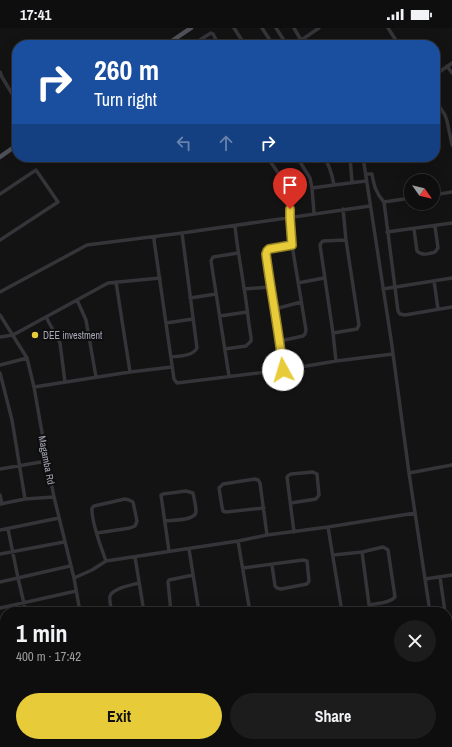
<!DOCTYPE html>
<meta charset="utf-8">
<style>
body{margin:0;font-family:"Archivo Narrow",sans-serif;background:#1c1c1d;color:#f1f3f6;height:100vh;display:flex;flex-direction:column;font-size:15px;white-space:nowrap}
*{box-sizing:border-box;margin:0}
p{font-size:13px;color:#9b9c9e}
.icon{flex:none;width:22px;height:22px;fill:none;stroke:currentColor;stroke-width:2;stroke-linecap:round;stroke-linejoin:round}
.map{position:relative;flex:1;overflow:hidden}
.sheet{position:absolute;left:0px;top:579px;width:452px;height:140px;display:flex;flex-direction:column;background:#0e0e0f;border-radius:16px 16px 0 0;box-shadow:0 4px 16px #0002,0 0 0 1px #2e2e2f}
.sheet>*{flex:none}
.guide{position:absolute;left:12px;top:12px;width:428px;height:122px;border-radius:16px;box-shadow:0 4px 16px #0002,0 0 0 1px #2e2e2f;background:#1a4fa0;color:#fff;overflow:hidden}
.needle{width:26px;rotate:124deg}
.controls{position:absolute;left:404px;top:146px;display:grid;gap:8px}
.controls a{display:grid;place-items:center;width:36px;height:36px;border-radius:50%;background:#0e0e0f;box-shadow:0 4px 16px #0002,0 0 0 1px #2e2e2f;font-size:20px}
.pin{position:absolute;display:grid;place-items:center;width:34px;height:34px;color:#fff;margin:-41px -17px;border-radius:50% 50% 50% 0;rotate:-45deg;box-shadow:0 0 4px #0007}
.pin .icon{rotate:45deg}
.me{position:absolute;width:44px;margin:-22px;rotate:354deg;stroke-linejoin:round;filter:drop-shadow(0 0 3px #0008)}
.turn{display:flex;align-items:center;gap:14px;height:84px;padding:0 16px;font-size:18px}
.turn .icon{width:52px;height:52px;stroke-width:2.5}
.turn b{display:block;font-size:28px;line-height:34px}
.lanes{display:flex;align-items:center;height:38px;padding:0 16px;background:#0003;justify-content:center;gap:20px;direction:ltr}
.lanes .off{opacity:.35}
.round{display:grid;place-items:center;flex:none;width:42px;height:42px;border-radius:21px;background:#1c1c1d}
.headline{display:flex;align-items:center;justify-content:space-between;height:68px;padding:0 16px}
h1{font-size:24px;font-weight:700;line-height:30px}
.cta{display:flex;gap:8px;margin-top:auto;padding:8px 16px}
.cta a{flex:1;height:46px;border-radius:24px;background:#e7cb39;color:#111;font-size:16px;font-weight:700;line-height:46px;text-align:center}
.cta a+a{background:#1c1c1d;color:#f1f3f6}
.status{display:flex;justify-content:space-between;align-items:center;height:28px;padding:0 20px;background:#0e0e0f;direction:ltr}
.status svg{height:11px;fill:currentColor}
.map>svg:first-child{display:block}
.built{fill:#1f1f21}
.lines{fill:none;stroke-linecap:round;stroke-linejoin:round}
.minor{stroke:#343439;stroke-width:3.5}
.major{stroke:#505158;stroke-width:4.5}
.route-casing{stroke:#968425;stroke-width:10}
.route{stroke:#e7cb39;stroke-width:7}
.poi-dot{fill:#e7cb39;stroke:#0e0e0f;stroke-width:1.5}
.labels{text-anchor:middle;stroke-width:4;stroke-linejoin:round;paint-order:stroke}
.poi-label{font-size:10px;fill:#a5a7b4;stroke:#0e0e0f;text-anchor:start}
.street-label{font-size:10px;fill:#a5a7b4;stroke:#0e0e0f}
</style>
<div class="status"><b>17:41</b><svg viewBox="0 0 49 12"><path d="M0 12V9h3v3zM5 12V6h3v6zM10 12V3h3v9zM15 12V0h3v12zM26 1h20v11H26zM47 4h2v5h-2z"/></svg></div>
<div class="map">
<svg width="452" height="719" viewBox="0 0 452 719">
<rect width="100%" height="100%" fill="#131314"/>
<!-- built -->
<path class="built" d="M270,714H340L338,719H269Z"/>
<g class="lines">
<!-- minor -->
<path class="minor" d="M234,0L245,17
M262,0L273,17
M276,0L287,17
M294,0L301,12
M388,0L399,17
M194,17L195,15L211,5L213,6L219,17
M294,17L319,0
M447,38L452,45
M0,44L2,49L17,74
M435,47L452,35
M435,72L445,87L447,93L452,117
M267,129L284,153L289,166L292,217L306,302L305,306L303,308L280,313
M297,129L310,150L312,160L314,185
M324,129C330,138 332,146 334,157
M350,129L352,154
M363,129L391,311L409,445L430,584
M366,146H372C374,158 376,165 384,174
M312,160L334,157L366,153
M0,166L36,142L58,174L0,212
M433,167L452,164
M411,170L384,174L398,283L400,286L405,287L452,279
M414,201L417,223C422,228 429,226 435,224L438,220L435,198
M387,204L452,195
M155,209L154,212L174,351L177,355L283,342L336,333L393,326
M434,253L438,281
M116,254L130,344
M298,255L324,250
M244,261L271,259
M383,261L452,250
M0,264L87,217L182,205L370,178
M190,270L216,266
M77,272L86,292L96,349
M275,281L301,274
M0,287L27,330L34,359L47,433L54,469L74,550L80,584
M220,288L247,284
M46,289L60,315L65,354
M166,295L193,291
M333,305L357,301L359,297L346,212L343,181
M0,309L13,307L108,255L160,250
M225,321L246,318L251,313V309C248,293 247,276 244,260C241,239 237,219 235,198
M171,329C180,328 193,328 197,320L182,205
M336,333L333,305L320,217L321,215L323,213L346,212
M0,337L27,330
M283,342C279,303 271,265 267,226V223L269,221L292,217
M0,345L12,392L25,471
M229,348L211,233L213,229L238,225
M34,359L130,344L172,339
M0,441L47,433
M409,445L452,437
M0,467L2,476
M291,475L316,471L319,467L317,446L313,444L291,446L289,447L287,449L294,504
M0,476L25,471L54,469
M264,480L226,484L223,483L222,479L219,460L223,456L255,451L258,452L260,455L267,507
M165,493C172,492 195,493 196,484C196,478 194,470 193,465L186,463L163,466L161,467L169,523
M328,499L342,584
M8,501L18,550L26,584
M0,502L59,490
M97,505L130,500L135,498L137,493L133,474L129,472L125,471L94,478L92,480C91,494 101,519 106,533
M238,513L250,584
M189,521L199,584
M362,524L370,584
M0,526L64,514
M333,527L362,524L383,519L385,520L388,522L395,569C389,576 377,575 369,577
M135,529L144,584
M243,540L303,532L307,533L309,553L307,556L281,561L277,560L275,558L272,537
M440,549L445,584
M74,550L92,542L106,533L238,513L267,507L328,499L415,485
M425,551L452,547
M0,554L70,538
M0,580L76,563
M112,584C111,579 109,573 110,568C113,560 132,557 139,555
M171,584L168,554L169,552L193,547
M318,584L341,580
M447,599L452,637
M0,605L5,604
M0,631L5,630
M0,659L5,658
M0,669L5,670
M447,682L452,681
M447,687L452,717
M26,714L27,719
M50,714L51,719
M142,714L143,719
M94,719L111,716
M166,719L193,714
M266,719V714
M363,719L367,714"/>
<!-- major -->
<path class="major" d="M166,17L191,0
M0,129L17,117"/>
</g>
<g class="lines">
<!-- route casing -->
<g class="route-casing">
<path id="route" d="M283,342C279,303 271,265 266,226L267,223L269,221L292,217L290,190V181"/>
</g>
<!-- route -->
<use href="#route" class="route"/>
</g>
<!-- markers -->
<circle class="poi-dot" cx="35" cy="307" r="4"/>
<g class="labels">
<!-- poi labels -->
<g class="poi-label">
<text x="43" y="311">DEE investment</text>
</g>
<!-- street labels -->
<g class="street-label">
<text transform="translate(47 432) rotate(79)" y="4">Magamba Rd</text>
</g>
</g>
</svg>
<div class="controls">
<a><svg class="needle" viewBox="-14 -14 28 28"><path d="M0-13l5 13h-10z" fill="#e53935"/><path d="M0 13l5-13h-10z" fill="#9b9c9e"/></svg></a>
</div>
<div class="pin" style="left:290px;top:181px;background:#d93025"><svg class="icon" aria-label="arrive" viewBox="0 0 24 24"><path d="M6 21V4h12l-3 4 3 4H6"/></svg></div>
<svg class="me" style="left:283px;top:342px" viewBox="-20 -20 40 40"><circle r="19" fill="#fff"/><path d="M0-13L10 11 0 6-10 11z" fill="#e7cb39"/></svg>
<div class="guide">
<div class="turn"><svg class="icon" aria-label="right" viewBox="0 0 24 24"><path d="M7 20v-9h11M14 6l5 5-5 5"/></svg><div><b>260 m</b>Turn right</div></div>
<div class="lanes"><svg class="icon off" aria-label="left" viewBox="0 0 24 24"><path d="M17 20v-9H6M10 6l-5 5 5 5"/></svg><svg class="icon off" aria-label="ahead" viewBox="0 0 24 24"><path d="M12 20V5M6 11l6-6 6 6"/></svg><svg class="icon" aria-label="right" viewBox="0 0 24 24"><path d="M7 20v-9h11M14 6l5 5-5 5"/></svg></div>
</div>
<section class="sheet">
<div class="headline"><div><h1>1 min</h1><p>400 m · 17:42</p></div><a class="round"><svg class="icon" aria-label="close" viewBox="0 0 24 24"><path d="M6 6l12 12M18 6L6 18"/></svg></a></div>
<div class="cta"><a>Exit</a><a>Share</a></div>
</section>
</div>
